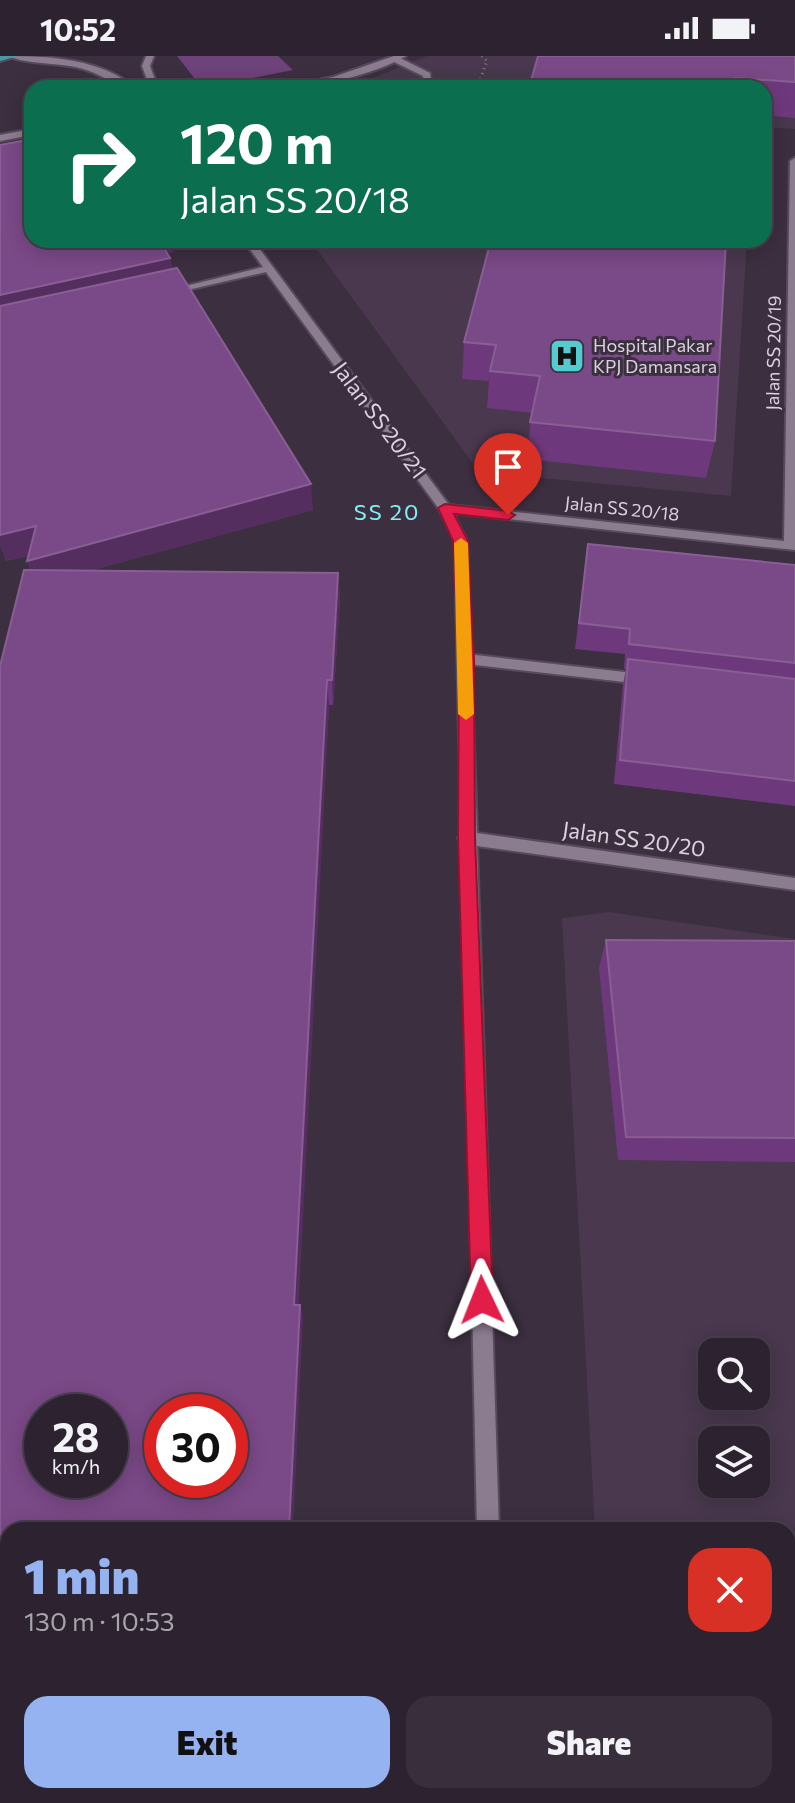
<!DOCTYPE html>
<meta charset="utf-8">
<style>
body{margin:0;font-family:Commissioner,sans-serif;background:#392f3c;color:#f1f3f6;height:100vh;display:flex;flex-direction:column;font-size:30px;white-space:nowrap}
*{box-sizing:border-box;margin:0}
p{font-size:26px;color:#a7a4ab}
.icon{flex:none;width:44px;height:44px;fill:none;stroke:currentColor;stroke-width:2;stroke-linecap:round;stroke-linejoin:round}
.map{position:relative;flex:1;overflow:hidden}
.drawer{position:absolute;left:0px;top:1466px;width:796px;height:282px;display:flex;flex-direction:column;background:#2d2330;border-radius:24px 24px 0 0;box-shadow:0 4px 20px #0003,0 0 0 2px #48404c}
.drawer>*{flex:none}
.hud{position:absolute;left:24px;top:24px;width:748px;height:168px;border-radius:24px;box-shadow:0 4px 20px #0003,0 0 0 2px #48404c;background:#0b6e4f;color:#fff;overflow:hidden}
.fabs{position:absolute;left:698px;top:1282px;display:grid;gap:16px}
.fabs a{display:grid;place-items:center;width:72px;height:72px;border-radius:16px;background:#2d2330;box-shadow:0 4px 20px #0003,0 0 0 2px #48404c;font-size:40px}
.speed{position:absolute;left:24px;top:1338px;display:flex;gap:16px;font-size:40px;font-weight:700;text-align:center}
.speed>*{display:grid;place-content:center;width:104px;height:104px;border-radius:50%;background:#2d2330;box-shadow:0 4px 20px #0003,0 0 0 2px #48404c;line-height:1}
.speed small{font-size:20px;font-weight:400}
.speed .limit{border:12px solid #d22;background:#fff;color:#111}
.pin{position:absolute;display:grid;place-items:center;width:68px;height:68px;color:#fff;margin:-82px -34px;border-radius:50% 50% 50% 0;rotate:-45deg;box-shadow:0 0 8px #0007}
.pin .icon{rotate:45deg}
.me{position:absolute;width:88px;margin:-44px;rotate:358deg;stroke-linejoin:round;filter:drop-shadow(0 0 6px #0008)}
.turn{display:flex;align-items:center;gap:28px;height:168px;padding:0 24px;font-size:36px}
.turn .icon{width:104px;height:104px;stroke-width:2.5}
.turn b{display:block;font-size:56px;line-height:68px}
.round{display:grid;place-items:center;flex:none;width:84px;height:84px;border-radius:24px;background:#392f3c}
.headline{display:flex;align-items:center;justify-content:space-between;height:136px;padding:0 24px}
h1{font-size:48px;font-weight:800;line-height:60px;color:#95b2f1}
.action{display:flex;gap:16px;margin-top:auto;padding:16px 24px}
.action a{flex:1;height:92px;border-radius:24px;background:#95b2f1;color:#111;font-size:32px;font-weight:800;line-height:92px;text-align:center}
.action a+a{background:#392f3c;color:#f1f3f6}
.status{display:flex;justify-content:space-between;align-items:center;height:56px;padding:0 40px;background:#2d2330;direction:ltr}
.status svg{height:22px;fill:currentColor}
.map>svg:first-child{display:block}
.built{fill:#49384e;fill-rule:evenodd}
.green{fill:#6e427a}
.lines{fill:none;stroke-linecap:round;stroke-linejoin:round}
.service-casing{stroke:#564b5a;stroke-width:4}
.minor-casing{stroke:#564b5a;stroke-width:4}
.primary-casing{stroke:#564b5a;stroke-width:4}
.path{stroke:#867b89;stroke-width:3;stroke-dasharray:1 4;stroke-linecap:butt}
.service{fill:#8c7c90;fill-rule:evenodd}
.minor{fill:#8c7c90;fill-rule:evenodd}
.primary{fill:#4b9ba6;fill-rule:evenodd}
.wall{fill:#6e397c}
.shaded-wall{fill:#552e60}
.building{fill:#7a4987;stroke:#895e94;stroke-width:2;fill-rule:evenodd}
.route{fill:#e11d48;stroke:#92132f;stroke-width:2}
.slow{fill:#f59e0b}
.labels{text-anchor:middle;stroke-width:6;stroke-linejoin:round;paint-order:stroke}
.far-poi-label{font-size:18px;fill:#dad2dd;stroke:#3c2f40;text-anchor:start}
.far-street-label{font-size:18px;fill:#dad2dd;stroke:#3c2f40}
.street-label{font-size:22px;fill:#dad2dd;stroke:#3c2f40}
.far-quarter-label{font-size:22px;letter-spacing:2px;fill:#84eff3;stroke:#3c2f40}
</style>
<div class="status"><b>10:52</b><svg viewBox="0 0 49 12"><path d="M0 12V9h3v3zM5 12V6h3v6zM10 12V3h3v9zM15 12V0h3v12zM26 1h20v11H26zM47 4h2v5h-2z"/></svg></div>
<div class="map">
<svg width="795" height="1747" viewBox="0 0 795 1747">
<rect width="100%" height="100%" fill="#3c2f40"/>
<!-- built -->
<path class="built" d="M427,0H795V73L764,71V32H349Z
M310,184H747L731,440L479,416Z
M609,856L795,883V1747H609V1740H788V1474H595L562,862ZM712,1296H756V1340H712ZM712,1384H756V1428H712Z"/>
<!-- green -->
<path class="green" d="M177,0H278L293,14L202,32Z"/>
<g class="lines">
<!-- service casing -->
<g class="service-casing">
<path id="service" d="M392,1H398L430,17L432,32H424L423,20L392,5Z
M467,598L642,618L649,623L642,628L467,608L460,603Z"/>
</g>
<!-- minor casing -->
<g class="minor-casing">
<path id="minor" d="M8,0C51,0 101,3 136,32C118,32 101,18 83,13C61,6 27,9 8,0Z
M146,0H154L150,10L158,32H150L142,10Z
M394,0H406C374,19 315,32 278,32L333,21Z
M32,73V79L0,85V79Z
M795,102V494L453,457L467,485L477,777L795,822V834L477,790L499,1474H477L462,787L458,782L461,778L455,485L439,453L266,216L170,238L165,235L263,211L243,184H253L449,449L784,485L790,105Z
M0,1686H8V1710H0Z
M484,1740H508L509,1747H485Z"/>
</g>
<!-- primary casing -->
<g class="primary-casing">
<path id="primary" d="M0,0H18L0,5Z"/>
</g>
<!-- path -->
<path class="path" d="M477,32L487,5L482,0"/>
<!-- service -->
<use href="#service" class="service"/>
<!-- minor -->
<use href="#minor" class="minor"/>
<!-- primary -->
<use href="#primary" class="primary"/>
</g>
<!-- wall -->
<path class="wall" d="M795,0V62L764,59V32H529Z
M0,89L32,184H171L173,196L167,197L170,202L172,213L313,454L93,514L338,517L340,543L333,649H329L320,814L298,1249H300L303,1263L8,1474V1508H5L0,1537V610L30,514L28,500L6,505L0,488Z
M491,184L715,385L706,422L526,403L532,357L487,352L489,325L462,323L464,286Z
M588,488L795,509V750L614,728L623,628L626,613H624L625,598L575,593Z
M606,884L795,885V1106L618,1104L599,912Z"/>
<!-- shaded-wall -->
<path class="shaded-wall" d="M154,184H171L173,196L157,200Z
M170,202L174,228L0,266V239Z
M311,428L313,454L35,530L27,505Z
M36,470L43,496L6,505L0,487V479Z
M338,517L340,543L333,649L332,624Z
M327,624L329,649L298,1263L294,1249Z
M300,1249L303,1263L293,1474H289Z
M0,1506L5,1508L0,1537Z"/>
<!-- building -->
<path class="building" d="M538,0H795V26L735,22L734,32H529Z
M32,83V184H159L170,202L0,239V89Z
M491,184H726L715,385L530,366L540,320L490,315L496,289L464,286Z
M177,212L311,428L27,505L36,470L0,479V250Z
M588,488L795,509V607L629,588L630,573L579,567Z
M24,514L338,517L332,624H327L318,790L294,1249H300L289,1474H8V1501H0V610ZM42,1356H110V1424H42ZM162,1356H230V1424H162Z
M628,603L795,623V725L620,704Z
M606,884L795,885V1082L626,1081Z"/>
<!-- route -->
<path class="route" d="M445,448L508,455L515,459L508,464L454,458L468,485L474,603L475,782L493,1244L489,1252L482,1255L474,1252L471,1244L458,782L459,603L453,485L438,452Z"/>
<!-- slow -->
<path class="slow" d="M461,482L468,487L474,658L466,664L458,658L454,487Z"/>
<!-- icons -->
<defs>
<g id="hospital-square" transform="scale(1.8)"><rect x="-9" y="-9" width="18" height="18" rx="4" fill="#52ccd0" stroke="#3c2f40"/><path d="M-5-5h3v3.5h4V-5h3V5h-3V1.5h-4V5h-3Z" fill="#111"/></g>
</defs>
<g fill-rule="evenodd">
<use href="#hospital-square" x="567" y="300"/>
</g>
<g class="labels">
<!-- far-poi labels -->
<g class="far-poi-label">
<text x="593" y="296">Hospital Pakar<tspan x="593" dy="21">KPJ Damansara</tspan></text>
</g>
<!-- far-street labels -->
<g class="far-street-label">
<text transform="translate(774 297) rotate(-89)" y="6">Jalan SS 20/19</text>
<text transform="translate(622 453) rotate(6)" y="6">Jalan SS 20/18</text>
</g>
<!-- street labels -->
<g class="street-label">
<text transform="translate(380 364) rotate(53)" y="8">Jalan SS 20/21</text>
<text transform="translate(634 783) rotate(8)" y="8">Jalan SS 20/20</text>
</g>
<!-- far-quarter labels -->
<g class="far-quarter-label">
<text x="387" y="464">SS 20</text>
</g>
</g>
</svg>
<div class="fabs">
<a><svg class="icon" aria-label="search" viewBox="0 0 24 24"><circle cx="10" cy="10" r="6"/><path d="M15 15l6 6"/></svg></a>
<a><svg class="icon" aria-label="layers" viewBox="0 0 24 24"><path d="M12 4l9 5-9 5-9-5zM3 14l9 5 9-5"/></svg></a>
</div>
<div class="speed"><div>28<small>km/h</small></div><div class="limit">30</div></div>
<div class="pin" style="left:508px;top:459px;background:#d93025"><svg class="icon" aria-label="arrive" viewBox="0 0 24 24"><path d="M6 21V4h12l-3 4 3 4H6"/></svg></div>
<svg class="me" style="left:482px;top:1244px" viewBox="-20 -20 40 40"><path d="M0-17L14 15 0 8-14 15z" fill="#e11d48" stroke="#fff" stroke-width="4"/></svg>
<div class="hud">
<div class="turn"><svg class="icon" aria-label="right" viewBox="0 0 24 24"><path d="M7 20v-9h11M14 6l5 5-5 5"/></svg><div><b>120 m</b>Jalan SS 20/18</div></div>
</div>
<section class="drawer">
<div class="headline"><div><h1>1 min</h1><p>130 m · 10:53</p></div><a class="round" style="background:#d93025;color:#fff"><svg class="icon" aria-label="close" viewBox="0 0 24 24"><path d="M6 6l12 12M18 6L6 18"/></svg></a></div>
<div class="action"><a>Exit</a><a>Share</a></div>
</section>
</div>
